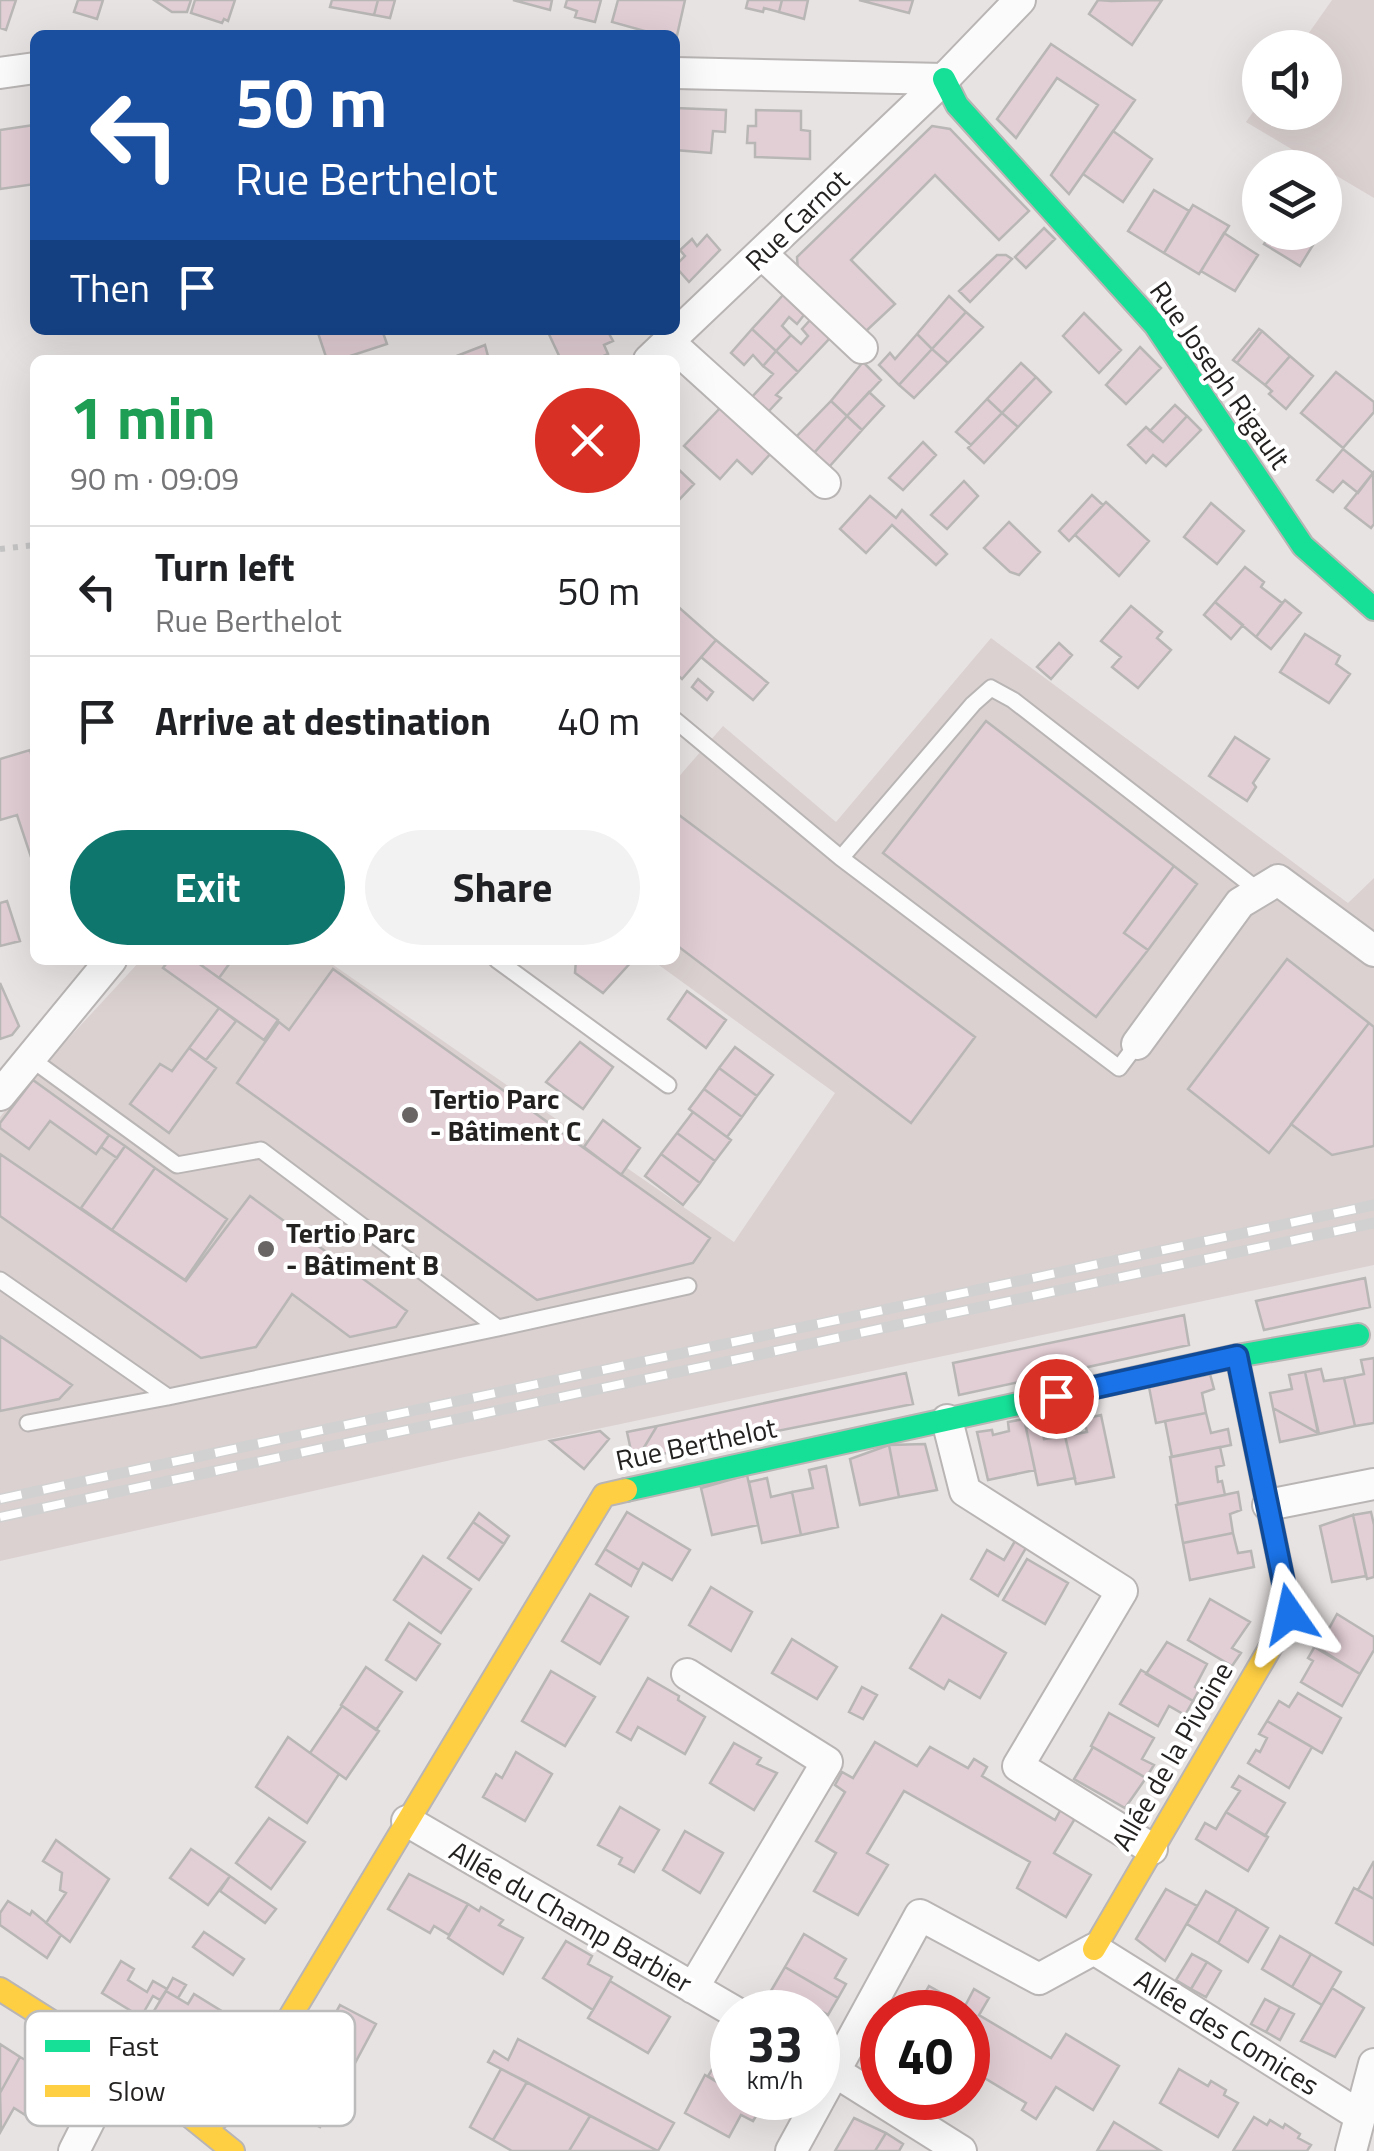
<!DOCTYPE html>
<html lang="en">
<head>
<meta charset="utf-8">
<style>
	:root { --surface:#fff; --page:#f2f2f2; --text:#202124; --muted:#757577; --line:#e0e0e0; --accent:#0f766e }
	body { margin:0; font-family:"Titillium Web",sans-serif; background:var(--page); color:var(--text); height:100vh; display:flex; flex-direction:column; font-size:38px; white-space:nowrap }
	* { box-sizing:border-box; margin:0 }
	p { font-size:32px; color:var(--muted) }
	.icon { flex:none; width:55px; height:55px; fill:none; stroke:currentColor; stroke-width:2; stroke-linecap:round; stroke-linejoin:round }
	.map { position:relative; flex:1; overflow:hidden }
	.side { position:absolute; left:30px; top:355px; width:650px; height:610px; display:flex; flex-direction:column; background:var(--surface); border-radius:15px; box-shadow:0 10px 40px #0002 }
	.side>* { flex:none }
	.hud { position:absolute; left:30px; top:30px; width:650px; height:305px; border-radius:15px; box-shadow:0 10px 40px #0002; background:#1a4fa0; color:#fff; overflow:hidden }
	.tools { position:absolute; left:1242px; top:30px; display:grid; gap:20px }
	.tools a { display:grid; place-items:center; width:100px; height:100px; border-radius:50%; background:var(--surface); box-shadow:0 10px 40px #0002; font-size:50px }
	.speed { position:absolute; left:710px; top:1990px; display:flex; gap:20px; font-size:50px; font-weight:700; text-align:center }
	.speed>* { display:grid; place-content:center; width:130px; height:130px; border-radius:50%; background:var(--surface); box-shadow:0 10px 40px #0002; line-height:1 }
	.speed small { font-size:25px; font-weight:400 }
	.speed .limit { border:15px solid #d22; background:#fff; color:#111 }
	.pin { position:absolute; display:grid; place-items:center; width:85px; height:85px; color:#fff; margin:-42px; border:5px solid #fff; border-radius:50%; box-shadow:0 2px 10px #0007 }
	.me { position:absolute; width:110px; margin:-55px; rotate:349deg; stroke-linejoin:round; filter:drop-shadow(0 0 8px #0008) }
	.turn { display:flex; align-items:center; gap:35px; height:210px; padding:0 40px; font-size:45px }
	.turn .icon { width:130px; height:130px; stroke-width:2.5 }
	.turn b { display:block; font-size:70px; line-height:85px }
	.then { display:flex; align-items:center; height:95px; padding:0 40px; background:#0003; gap:20px; font-size:38px }
	.round { display:grid; place-items:center; flex:none; width:105px; height:105px; border-radius:52px; background:var(--page) }
	.headline { display:flex; align-items:center; justify-content:space-between; height:170px; padding:0 40px }
	h1 { font-size:60px; font-weight:700; line-height:75px; color:#1e9e55 }
	.action { display:flex; gap:20px; margin-top:auto; padding:20px 40px }
	.action a { flex:1; height:115px; border-radius:60px; background:var(--accent); color:#fff; font-size:40px; font-weight:700; line-height:115px; text-align:center }
	.action a+a { background:var(--page); color:var(--text) }
	ul { padding:0; list-style:none }
	li { display:flex; align-items:center; gap:30px; height:130px; padding:0 40px; border-top:2px solid var(--line) }
	li div { flex:1 }
	li b { display:block; font-size:38px }
	li em { font-style:normal }
	.map>svg:first-child { display:block }
</style>
</head>
<body>
<div class="map">
<svg width="1374" height="2151" viewBox="0 0 1374 2151">
	<rect width="100%" height="100%" fill="#e8e3e3"/>
	<path fill="#dbd1d1" d="M1332,0h42v198l-128,-76 14,-20v10h65v-64l-26,-1z
		M991,638l357,265 26,-25v387l-914,193 -460,103v-444l31,-38 110,-119h185l408,282 101,-149 -183,-133h23v-179l48,-55 113,96z"/>
	<path fill="#e2ced5" stroke="#b9b6b6" stroke-width="2.5" d="M0,0h16l-10,30 -6,-2z
		M78,0h25l-6,19 -23,-7z
		M154,0h37l-4,12h-15z
		M195,0h40l-7,21 -4,-2 -2,4 -31,-10z
		M332,0h46l-4,15 -44,-8z
		M378,0h17l-5,18 -16,-3z
		M513,0h39l-2,10z
		M567,0h34l-6,22 -20,-5 2,-6 -12,-4z
		M618,0h67l-9,40 -1,-5h-16l-47,-13z
		M748,0h34l-3,12 -15,-4 -1,4 -17,-4z
		M782,0h26l-4,19 -25,-7z
		M859,0h54l-4,13z
		M1098,0l13,1 51,-1 -30,45 -43,-31z
		M1051,44l84,56 -66,94 -18,-19 47,-70 -41,-27 -41,60 -19,-19z
		M675,108l51,2 -1,22 -12,-1 -2,22 -36,-3z
		M756,110l45,1v19l9,1v28l-55,-2v-14h-8l1,-17h8z
		M34,125l1,59 -35,5v-59z
		M932,126l18,3 79,82 -30,29 -64,-65 -84,85 44,44 -30,28 -67,-61 -1,-14z
		M1113,131l39,28 -29,43 -40,-28z
		M1154,190l35,21 -25,42 -36,-22z
		M1193,205l36,21 -30,48 -35,-21z
		M1044,228l11,11 -29,29 -11,-11z
		M1272,232h49l-21,34 -36,-22z
		M1224,233l34,22 -23,36 -34,-20z
		M707,235l13,15 -31,32 -14,-16 10,-10 -5,-6 12,-11 5,7z
		M997,255h9l6,4 -42,43 -11,-11z
		M783,295l21,20 -7,9 -8,-7 -7,9 9,9 -15,16 -24,-22z
		M949,296l17,16 -34,37 -15,-15z
		M966,312l17,15 -35,36 -16,-14z
		M1084,313l37,37 -22,23 -36,-37z
		M811,319l19,19 -32,34 -22,-21 15,-16 10,9 7,-8 -6,-7z
		M752,329l24,22 -13,15 -10,-11 -9,10 -13,-12z
		M1259,329l3,2 -25,32 -4,-3z
		M317,330h65l5,14 -49,16h-11z
		M547,330h60l6,11 -9,4 4,9 -13,6h-34z
		M1262,331l28,25 -25,29 -28,-22z
		M917,334l15,15 -33,36 -20,-20 11,-12 5,6z
		M485,345l4,15h-34l-1,-3z
		M1140,347l21,21 -35,36 -20,-19z
		M932,349l16,14 -34,35 -15,-13z
		M776,351l22,21 -22,23 5,3 -13,14 -16,-15 21,-23 -10,-8z
		M1290,356l23,20 -27,33 -17,-15 3,-3 -7,-6z
		M863,362l18,18 -34,36 -16,-15z
		M1021,363l15,14 -34,36 -15,-14z
		M1336,372l38,30v10l-31,36 -42,-35z
		M1036,377l15,15 -33,35 -16,-14z
		M869,392l15,14 -22,24 -15,-14z
		M987,399l15,14 -31,32 -15,-13z
		M831,401l16,15 -33,37 -18,-16z
		M1175,405l12,11 -24,26 -13,-11z
		M722,406l50,46 -20,22 -15,-14 -17,19 -36,-33z
		M1002,413l16,14 -34,36 -16,-15z
		M847,416l15,14 -33,37 -15,-14z
		M1187,416l14,14 -35,36 -13,-11 -7,8 -18,-18 18,-18 17,15z
		M923,442l13,13 -33,35 -14,-12z
		M1343,449l30,24 -15,20 -15,-12 -10,11 -16,-12z
		M675,466l19,18 -19,20z
		M1373,473l1,51 -3,4 -26,-20z
		M964,481l14,15 -31,33 -16,-14z
		M1092,495l11,10 -34,36 -10,-10z
		M870,496l26,22 6,-8 45,44 -11,11 -44,-40 -26,28 -26,-24z
		M1106,502l43,39 -30,35 -44,-41z
		M1211,503l33,28 -27,33 -33,-27z
		M1009,522l31,30 -21,23 -9,-3 -26,-24z
		M1245,567l19,15 -3,5 21,16 -26,34 -41,-35z
		M1285,600l16,13 -30,36 -15,-12z
		M1215,602l28,23 -12,14 -27,-24z
		M675,604l41,36 -34,39 -7,-6z
		M1131,606l31,26 -5,6 14,12 -33,38 -26,-21 9,-10 -20,-16z
		M1305,634l35,22 -4,8 14,10 -21,29 -49,-31z
		M716,640l52,43 -15,17 -52,-43z
		M1059,643l13,12 -21,24 -14,-12z
		M698,679l15,13 -6,8 -15,-13z
		M986,721l188,145 -50,67 24,17 -52,67 -213,-164z
		M1235,737l34,22 -16,24 3,4 -9,14 -38,-25z
		M30,750l5,17v92l-3,1 -15,-45 -17,5v-61z
		M675,812l300,225 -64,86 -236,-179z
		M1174,866l23,18 -49,66 -24,-17z
		M7,901l13,40 -20,5v-43z
		M1287,959l82,64 -100,130 -81,-64z
		M169,960h25l84,60 -14,20 -101,-72z
		M194,960h38l-13,18z
		M576,960h57l-30,33 -28,-20z
		M333,969l377,269 -17,25 -156,37 -300,-217 42,-61 10,8z
		M0,983l19,43 -7,9 -12,4z
		M687,991l39,29 -20,28 -38,-29z
		M219,1008l17,13 -30,39 -17,-12z
		M1369,1023l5,4v119l-42,9 -41,-31z
		M580,1042l33,25 -30,42 -37,-27z
		M735,1047l38,28 -16,21 -38,-28z
		M189,1048l27,20 -47,65 -39,-29 30,-40 12,7z
		M719,1068l38,28 -15,21 -38,-28z
		M33,1080l76,55 -13,19 -46,-33 -21,28 -29,-21v-5z
		M704,1089l38,28 -15,20 -38,-28z
		M693,1112l38,28 -16,21 -38,-28z
		M603,1120l37,28 -19,27 -37,-28z
		M677,1133l38,28 -15,22 -39,-29z
		M109,1135l16,11 -8,12 -16,-11z
		M125,1146l30,22 -43,62 -31,-22z
		M0,1154l186,127 64,-85 157,115 -11,16 -46,10 -58,-43 -36,53 -55,11 -201,-142z
		M661,1154l39,29 -17,22 -38,-29z
		M155,1168l72,51 -42,61 -73,-50z
		M1365,1278l5,29 -106,23 -8,-29z
		M1184,1315l5,30 -230,50 -6,-32z
		M0,1336l72,49 -13,14 -59,12z
		M1374,1358v65l-19,3 -11,-48 20,-4 -3,-14z
		M1321,1369l3,12 20,-3 11,48 -36,8 -14,-62z
		M1305,1372l13,61 -45,-25 -3,-15 22,-4 -3,-14z
		M906,1373l7,31 -276,55 20,-33z
		M1210,1374l4,15 -12,4 4,20 -50,10 -7,-36z
		M1273,1408l45,25 1,1 -39,8z
		M1206,1413l5,20 17,-4 3,16 -59,12 -7,-36z
		M1101,1415l13,62 -38,7 -11,-48 22,-4 -3,-13z
		M1024,1419l11,51 -47,10 -11,-48 15,-2 1,5 16,-4 -1,-9z
		M1041,1424l3,15 21,-3 10,42 -37,7 -12,-57z
		M657,1426l-20,33 -4,1 -6,-28z
		M600,1431l9,8 -25,30 -34,-28z
		M925,1444l12,46 -38,7 -10,-52z
		M889,1445l10,52 -39,8 -10,-46z
		M1220,1447l4,18 -8,2 2,15 4,-1 3,14 -47,9 -8,-47z
		M826,1466l12,61 -37,8 -9,-43 21,-4 -4,-18z
		M747,1475l11,50 -46,10 -11,-47z
		M767,1478l4,19 21,-5 9,43 -39,8 -13,-61z
		M1238,1492l3,18 -11,4 3,19 -50,10 -7,-38z
		M627,1512l63,38 -18,30 -29,-17 -4,7 -34,-21z
		M1371,1512l3,13v52l-7,2 -14,-64z
		M479,1513l30,23 -5,8 -31,-22z
		M1353,1515l13,61 -34,6 -12,-56z
		M473,1522l31,22 -25,36 -31,-22z
		M1233,1533l5,20 13,-2 3,16 -64,13 -7,-37z
		M1015,1541l11,7 -28,48 -27,-17 16,-29 17,10z
		M605,1549l34,21 -8,16 -35,-22z
		M423,1556l48,33 -30,44 -47,-33z
		M1027,1559l41,24 -23,41 -42,-24z
		M711,1587l41,25 -21,39 -42,-26z
		M590,1594l38,23 -28,47 -38,-23z
		M1210,1599l40,23 -18,26 9,5 -9,13 -44,-26z
		M1337,1614l37,23v13l-14,24 -54,-32 7,-15 13,7z
		M942,1615l64,38 -26,45 -31,-18 -5,9 -34,-21z
		M409,1623l31,21 -24,36 -30,-20z
		M792,1639l45,28 -20,32 -45,-26z
		M1167,1642l40,22 -12,23 4,3 -6,11 -47,-27z
		M1315,1646l45,28 -18,32 -41,-24 12,-21 -5,-3z
		M366,1667l36,25 -26,38 -35,-25z
		M1141,1670l52,31 -8,14 -16,-9 -11,20 -38,-22z
		M551,1671l44,26 -30,49 -43,-25z
		M648,1678l31,18 -1,4 27,17 -20,37 -47,-27 -7,13 -14,-8z
		M862,1687l15,8 -14,24 -14,-7z
		M1298,1693l43,25 -19,35 -55,-32 12,-20 10,6z
		M342,1706l37,25 -33,48 -36,-26z
		M1109,1713l45,25 -12,21 12,6 -8,13 -55,-32z
		M1267,1721l45,26 -23,41 -41,-25 8,-13 4,2 7,-14 -8,-4z
		M288,1737l51,37 -32,49 -51,-36z
		M875,1742l42,24 13,-19 38,21 6,-9 13,8 -5,9 73,44 6,-11 15,8 -22,36 37,22 -25,42 -49,-29 13,-26 -126,-71 -37,62 21,12 -30,50 -44,-24 22,-38 -20,-12 29,-49 -10,-7 7,-13 11,6z
		M734,1743l27,15 -4,6 20,9 -23,37 -44,-27z
		M1093,1747l53,31 -21,30 -51,-29z
		M516,1752l36,22 -27,47 -42,-24 13,-23 6,4z
		M1239,1776l46,27 -20,33 -39,-24 14,-21 -8,-4z
		M620,1807l39,23 -25,42 -15,-8 3,-6 -24,-13z
		M1226,1812l42,25 -20,34 -52,-32 9,-16 11,6z
		M269,1818l36,24 -34,47 -35,-26z
		M685,1831l38,22 -23,40 -37,-23z
		M56,1840l53,39 -39,63 -24,-19 20,-30 -6,-3 2,-17 -19,-12z
		M191,1849l39,27 -22,29 -38,-27z
		M1374,1861v38l-16,-9z
		M409,1874l59,30 -19,31 -15,-9 -4,7 -42,-24z
		M230,1876l46,33 -11,14 -45,-32z
		M1354,1888l20,11v46l-38,-22z
		M1166,1889l31,17 -32,55 -29,-22z
		M1206,1891l31,18 -19,34 -31,-19z
		M8,1901l22,14 2,-4 29,24 -14,23 -47,-33v-12z
		M468,1904l11,7 2,-4 22,13 -4,5 24,13 -20,36 -55,-36z
		M1237,1909l31,19 -20,34 -30,-19z
		M204,1932l40,27 -11,16 -40,-28z
		M804,1934l42,25 -11,19 11,6 -8,14 -53,-31z
		M1280,1936l31,18 -19,33 -30,-18z
		M566,1941l26,15 -4,8 24,13 -19,33 -50,-32z
		M1192,1954l15,8 -16,27 -15,-9z
		M1311,1954l30,18 -19,33 -30,-18z
		M121,1961l13,8 -6,11 19,12 6,-11 14,8 -7,11 -7,-4 -12,21 -39,-24z
		M1207,1962l14,9 -15,26 -15,-8z
		M785,1967l53,31 -10,17 -10,-6 -2,3h-30l-21,-11z
		M173,1978l13,7 -8,13 -12,-7z
		M610,1981l60,36 -22,36 -60,-35z
		M929,1986l36,20 9,-17 15,9 -10,17 72,43 15,-24 53,32 -26,44 -37,-23 -20,32 -14,-9 4,-7 -58,-35v-56h-54z
		M1332,1988l32,20 -29,49 -34,-16z
		M166,1991l22,13 6,-10 34,21 -12,20 -26,-16 -14,23 -30,-18z
		M1265,1999l15,8 -14,25 -15,-8z
		M340,2005l36,19 -29,54 -36,-20z
		M1280,2007l14,7 -14,26 -14,-8z
		M518,2039l156,84 -16,28 -170,-89 6,-11 14,9z
		M0,2044l20,13 -20,36z
		M727,2045l5,3v43l-24,-15z
		M20,2057l18,10 -6,11 16,9 -18,31 -16,-10 -13,23 -1,-38z
		M311,2058l36,20 -27,49 -37,-20z
		M501,2069l26,13 -34,58 -23,-13z
		M1179,2069l29,17 3,-5 15,9 -2,5 14,8 -20,34 -58,-34z
		M705,2075l27,16v7h12l17,10 -8,13 -12,-6 -12,22 -44,-24z
		M527,2082l63,34 -21,35h-57l-19,-11z
		M590,2116l68,35h-89z
		M1254,2117l13,8 3,-5 13,8 2,-4 15,10 -2,4 13,7 -4,6h-74z
		M854,2118l32,15 -11,18h-40z
		M1114,2122l47,29h-64z
		M886,2133l17,11 -4,7h-24z"/>
	<g fill="none" stroke-linecap="round" stroke-linejoin="round">
		<defs>
			<path id="lane" d="M675,720l166,138 278,210 18,-24
				M841,858l132,-154 18,-16 22,12 246,191
				M497,960l171,125
				M0,1280l168,117 330,-69 -237,-178 -84,15 -147,-107
				M498,1328l190,-42
				M28,1423l140,-26"/>
			<path id="street" d="M0,73l35,-5
				M675,73l269,6
				M762,254l100,94
				M668,341l157,142
				M649,360l295,-281 76,-79
				M1137,1044l103,-141 38,-23 96,71
				M0,1095l111,-135
				M947,1420l18,71 157,100 -104,175 134,83
				M1268,1505l106,-21
				M687,1674l140,88 -134,226
				M407,1821l328,191
				M818,2061l143,90
				M74,2151l45,-89
				M791,2151l129,-236 119,64 55,-30 265,166
				M1351,2151l23,-87"/>
			<path id="fast" d="M944,79l13,26 198,220 148,221 71,63
				M626,1490l611,-134 121,-21"/>
			<path id="slow" d="M1094,1949l196,-335 -53,-258
				M0,1989l150,95 83,67
				M207,2126l33,-26 364,-605 22,-5"/>
		</defs>
		<use href="#lane" stroke="#b9b5b5" stroke-width="19"/>
		<use href="#street" stroke="#b9b5b5" stroke-width="34"/>
		<use href="#fast" stroke="#b9b5b5" stroke-width="26"/>
		<use href="#slow" stroke="#b9b5b5" stroke-width="26"/>
		<path stroke="#c6c5c5" stroke-width="6" stroke-dasharray="5 8" stroke-linecap="butt" d="M0,549l35,-4"/>
		<use href="#lane" stroke="#fcfbfb" stroke-width="15"/>
		<use href="#street" stroke="#fcfbfb" stroke-width="30"/>
		<use href="#fast" stroke="#16e098" stroke-width="22"/>
		<use href="#slow" stroke="#ffcf43" stroke-width="22"/>
		<defs>
			<path id="rail" d="M0,1499l1374,-294
				M0,1517l1374,-294"/>
		</defs>
		<use href="#rail" stroke="#d2d1d1" stroke-width="11"/>
		<use href="#rail" stroke="#fff" stroke-width="8" stroke-dasharray="22" stroke-linecap="butt"/>
	</g>
	<g fill="none" stroke-linecap="round" stroke-linejoin="round">
		<defs>
			<path id="route" d="M1056,1396l181,-40 53,258"/>
		</defs>
		<use href="#route" stroke="#114b97" stroke-width="25"/>
		<use href="#route" stroke="#1a73e8" stroke-width="18"/>
	</g>
	<g fill="#696565" stroke="#fff" stroke-width="4">
		<circle cx="410" cy="1115" r="10"/>
		<circle cx="266" cy="1249" r="10"/>
	</g>
	<g text-anchor="middle" stroke-width="8" stroke-linejoin="round" paint-order="stroke">
		<g font-size="28" fill="#242121" stroke="#fff">
			<text transform="translate(797 220) rotate(-44)" y="10">Rue Carnot</text>
			<text transform="translate(1220 375) rotate(55)" y="10">Rue Joseph Rigault</text>
			<text transform="translate(696 1444) rotate(-12)" y="10">Rue Berthelot</text>
			<text transform="translate(1172 1756) rotate(-60)" y="10">Allée de la Pivoine</text>
			<text transform="translate(571 1917) rotate(30)" y="10">Allée du Champ Barbier</text>
			<text transform="translate(1227 2032) rotate(32)" y="10">Allée des Comices</text>
		</g>
		<g font-size="28" font-weight="bold" fill="#242121" stroke="#fff" text-anchor="start">
			<text x="430" y="1109">Tertio Parc<tspan x="430" dy="32">- Bâtiment C</tspan></text>
			<text x="286" y="1243">Tertio Parc<tspan x="286" dy="32">- Bâtiment B</tspan></text>
		</g>
	</g>
	<rect x="25" y="2011" width="330" height="115" rx="15" fill="#fff" stroke="#bdbcbc" stroke-width="2.5"/>
	<rect x="45" y="2040" width="45" height="12" fill="#16e098"/>
	<rect x="45" y="2085" width="45" height="12" fill="#ffcf43"/>
	<g font-size="28" fill="#242121">
		<text x="108" y="2056">Fast</text>
		<text x="108" y="2101">Slow</text>
	</g>
</svg>
<div class="tools">
<a><svg class="icon" aria-label="sound" viewBox="0 0 24 24"><path d="M4 9h4l5-4v14l-5-4H4zM17 9q2 3 0 6"/></svg></a>
<a><svg class="icon" aria-label="layers" viewBox="0 0 24 24"><path d="M12 4l9 5-9 5-9-5zM3 14l9 5 9-5"/></svg></a>
</div>
<div class="speed"><div>33<small>km/h</small></div><div class="limit">40</div></div>
<div class="pin" style="left:1056px;top:1396px;background:#d93025"><svg class="icon" aria-label="arrive" viewBox="0 0 24 24"><path d="M6 21V4h12l-3 4 3 4H6"/></svg></div>
<svg class="me" style="left:1290px;top:1614px" viewBox="-20 -20 40 40"><path d="M0-17L14 15 0 8-14 15z" fill="#1a73e8" stroke="#fff" stroke-width="4"/></svg>
<div class="hud">
<div class="turn"><svg class="icon" aria-label="left" viewBox="0 0 24 24"><path d="M17 20v-9H6M10 6l-5 5 5 5"/></svg><div><b>50 m</b>Rue Berthelot</div></div>
<div class="then">Then<svg class="icon" aria-label="arrive" viewBox="0 0 24 24"><path d="M6 21V4h12l-3 4 3 4H6"/></svg></div>
</div>
<section class="side">
<div class="headline"><div><h1>1 min</h1><p>90 m · 09:09</p></div><a class="round" style="background:#d93025;color:#fff"><svg class="icon" aria-label="close" viewBox="0 0 24 24"><path d="M6 6l12 12M18 6L6 18"/></svg></a></div>
<ul>
<li><svg class="icon" aria-label="left" viewBox="0 0 24 24"><path d="M17 20v-9H6M10 6l-5 5 5 5"/></svg><div><b>Turn left</b><p>Rue Berthelot</p></div><em>50 m</em></li>
<li><svg class="icon" aria-label="arrive" viewBox="0 0 24 24"><path d="M6 21V4h12l-3 4 3 4H6"/></svg><div><b>Arrive at destination</b></div><em>40 m</em></li>
</ul>
<div class="action"><a>Exit</a><a>Share</a></div>
</section>
</div>
</body>
</html>
